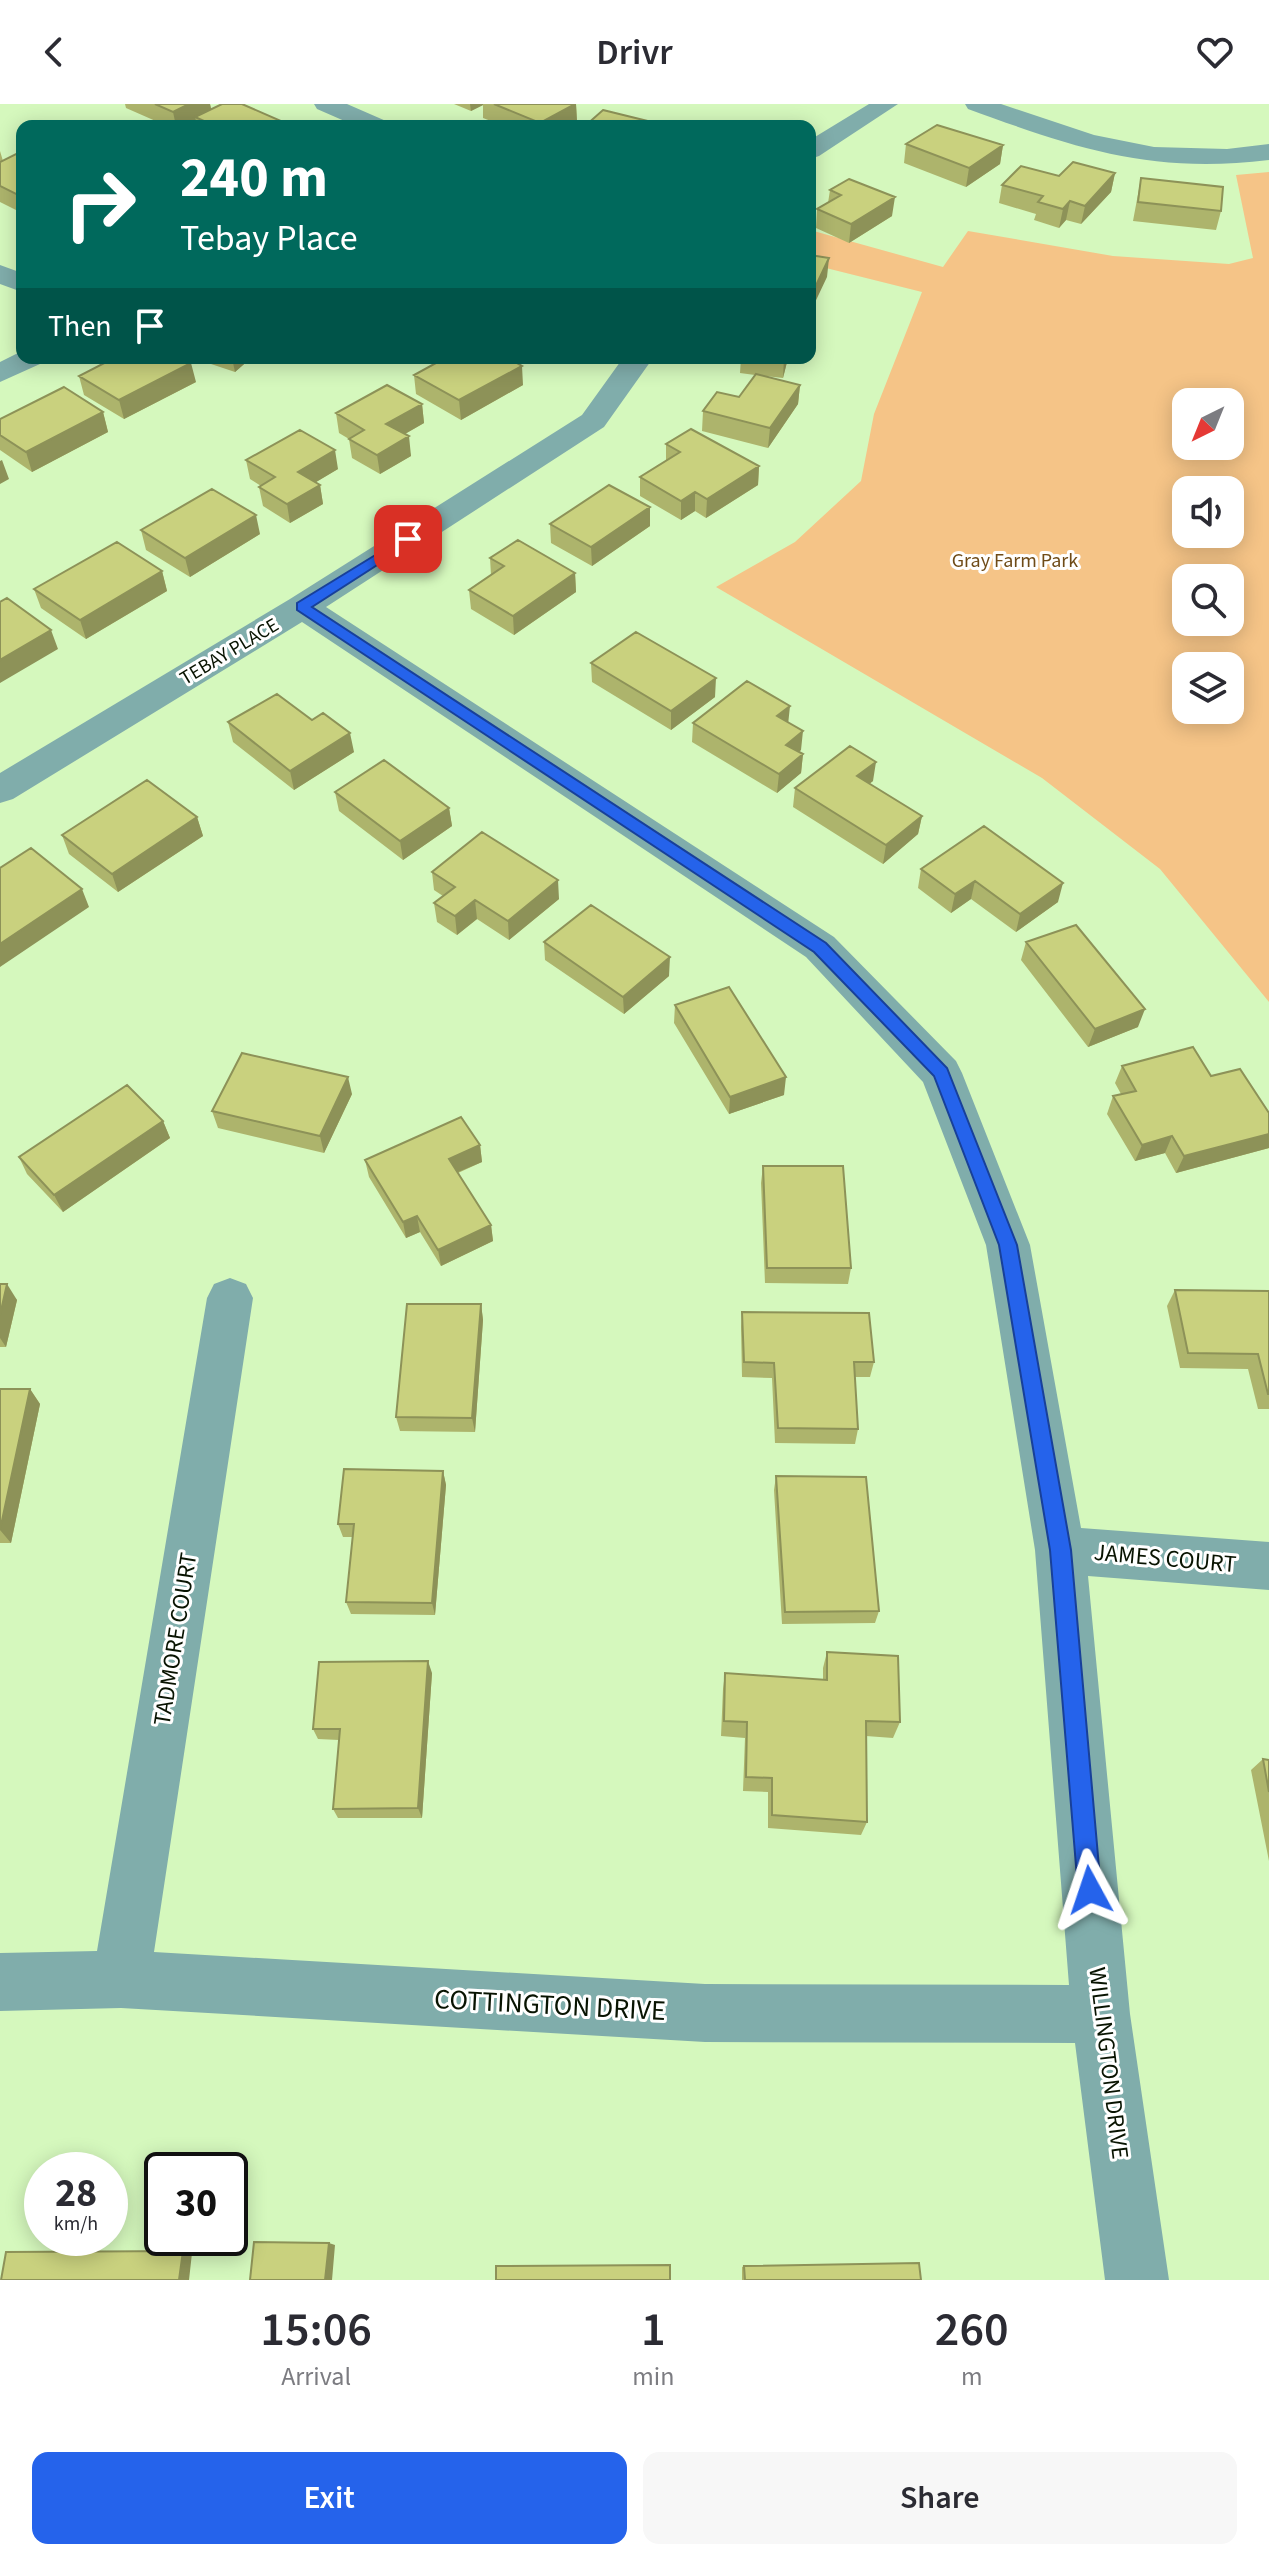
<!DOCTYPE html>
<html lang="en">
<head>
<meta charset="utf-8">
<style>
	:root { --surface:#fff; --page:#f7f7f7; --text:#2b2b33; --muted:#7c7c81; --accent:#2563eb }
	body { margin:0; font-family:"Source Sans 3",sans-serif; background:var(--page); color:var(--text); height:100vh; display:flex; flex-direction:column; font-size:30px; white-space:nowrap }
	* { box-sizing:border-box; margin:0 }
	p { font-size:26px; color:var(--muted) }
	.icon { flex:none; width:44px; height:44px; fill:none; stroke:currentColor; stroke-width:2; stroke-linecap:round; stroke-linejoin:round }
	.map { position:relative; height:2176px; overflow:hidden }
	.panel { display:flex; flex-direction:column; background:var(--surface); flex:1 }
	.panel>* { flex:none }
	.hud { position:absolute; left:16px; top:16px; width:800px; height:244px; border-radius:16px; box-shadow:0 4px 20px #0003; background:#00695c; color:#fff; overflow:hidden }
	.needle { width:52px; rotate:223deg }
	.controls { position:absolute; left:1172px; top:284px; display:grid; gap:16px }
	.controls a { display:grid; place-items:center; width:72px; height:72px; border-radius:16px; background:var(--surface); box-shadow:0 4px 20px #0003; font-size:40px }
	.speed { position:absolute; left:24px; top:2048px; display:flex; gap:16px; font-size:40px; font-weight:700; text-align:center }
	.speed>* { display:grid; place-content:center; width:104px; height:104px; border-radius:50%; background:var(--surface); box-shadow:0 4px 20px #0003; line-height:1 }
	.speed small { font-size:20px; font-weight:400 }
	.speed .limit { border:4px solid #111; border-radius:12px; background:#fff; color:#111 }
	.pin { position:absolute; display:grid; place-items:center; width:68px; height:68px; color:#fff; margin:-34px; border-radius:16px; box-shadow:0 4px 12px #0006 }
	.me { position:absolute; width:88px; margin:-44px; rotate:355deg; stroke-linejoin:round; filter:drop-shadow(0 0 6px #0008) }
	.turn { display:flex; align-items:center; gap:28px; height:168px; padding:0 32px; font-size:36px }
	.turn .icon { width:104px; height:104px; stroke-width:2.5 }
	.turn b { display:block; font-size:56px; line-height:68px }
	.then { display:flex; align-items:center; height:76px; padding:0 32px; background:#0003; gap:16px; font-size:30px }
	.eta { display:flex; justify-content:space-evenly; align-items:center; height:136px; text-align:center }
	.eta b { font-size:48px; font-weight:600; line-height:56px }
	.cta { display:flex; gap:16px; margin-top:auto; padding:16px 32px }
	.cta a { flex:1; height:92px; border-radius:16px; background:var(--accent); color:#fff; font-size:32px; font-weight:600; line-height:92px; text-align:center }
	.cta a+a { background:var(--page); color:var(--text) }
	header { display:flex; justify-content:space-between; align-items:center; height:104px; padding:0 32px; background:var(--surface); font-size:36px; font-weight:600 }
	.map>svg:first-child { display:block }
</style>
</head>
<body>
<header><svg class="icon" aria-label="back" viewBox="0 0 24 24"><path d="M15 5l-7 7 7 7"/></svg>Drivr<svg class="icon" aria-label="heart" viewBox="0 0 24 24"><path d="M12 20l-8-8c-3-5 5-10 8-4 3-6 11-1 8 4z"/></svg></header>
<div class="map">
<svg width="1269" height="2176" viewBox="0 0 1269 2176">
	<rect width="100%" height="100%" fill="#d5f8bd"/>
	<path fill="#f5c487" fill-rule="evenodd" d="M1269,68v830l-109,-133 -118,-91 -326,-191 79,-45 66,-61 13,-67 48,-122 -112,-28v-34l133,37 25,-36 145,25 116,8 24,-6 -17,-83zM1186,298h44v44h-44zM1186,386h44v44h-44zM1186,474h44v44h-44zM1186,562h44v44h-44z"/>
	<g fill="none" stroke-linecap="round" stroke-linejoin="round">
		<path fill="#80adab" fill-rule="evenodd" d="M314,0h33l39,17 4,5h-34l-39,-17z
			M869,0h29l-79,52 -9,3v-19z
			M965,0h36l93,31 60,12 73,2 42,-5v16c-118,14 -191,-11 -301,-51z
			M0,161l22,8v19l-22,-8z
			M22,247v7h23l-5,6 -40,18v-20z
			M623,254h30l-49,69 -278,180 508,330 122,124 6,12 68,172 51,283 188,14v48l-181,-14 42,438 39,266h-64l-30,-237 -370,-1 -584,-34 -121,3v-58l97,-2 110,-653 7,-14 16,-6 16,6 7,14 -99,654 551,32 364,1 -34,-435 -49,-305 -63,-163 -117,-125 -504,-335 -289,177 -13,4v-30l290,-174 292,-184z"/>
	</g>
	<path fill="#adb46c" d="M125,0h85l1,5 71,17h-85l-1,-5 -10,5h-19l-41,-18z
		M454,0h122l1,18 -8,4h-65l-21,-8v-13l-12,6z
		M906,40l97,1 -3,19 -34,23 -62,-24z
		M0,47l3,10 19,-4v56l-22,-11z
		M1115,69l-4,19 -30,32 -15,-4 -7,8 -25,-8 2,-6 -37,-11 3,-18 57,-9z
		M1141,74l80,33 -5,19 -83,-9z
		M830,86l62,26 -43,27 -33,-15 1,-19 11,-6z
		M193,254h58l-16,14z
		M741,254h47l-5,20 -18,-2 35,9 -2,19 -30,44 -66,-17 1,-20 36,-14 16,-22 -15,-2z
		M414,271l109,10 -62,35 -45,-26z
		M79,272l117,6 -72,37 -40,-24z
		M422,300l2,19 -19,11 6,22 -31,18 -28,-16 -3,-19 -10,-6 -3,-20z
		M103,308l5,20 -76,40 -32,-22v-31z
		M666,340l93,22 -1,19 -52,33 -11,-7 -14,9 -41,-24v-19l26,-16z
		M246,356l92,9 -22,13 4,3 3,19 -33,19 -27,-17 -4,-19 2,-1 -11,-7z
		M650,403v19l-58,40 -41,-23 -1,-19z
		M141,426l119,4 -70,43 -44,-27z
		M490,454l85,15 1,19 -62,43 -43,-26 -2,-19 22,-15z
		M162,467l5,20 -81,48 -45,-31 -7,-19z
		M591,559l124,34 -44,33 -79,-48z
		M312,616l42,32 -60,38 -61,-48 -5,-20z
		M788,618l13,28 -3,2 5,2 -2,19 -24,20 -85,-51 1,-19z
		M873,677l-4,3 53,32 -4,18 -35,30 -90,-57 2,-19z
		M335,688l114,16 3,18 -49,34 -64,-49z
		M197,713l6,19 -85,56 -49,-38 -7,-19z
		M984,722l74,76 -42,30 -45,-33 -20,14 -33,-25 3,-19z
		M432,768l127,27 -50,41 -32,-21 -20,16 -20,-13 -3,-19 9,-7 -9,-6z
		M544,838l125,34 -45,38 -79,-54z
		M1026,838l112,85 -50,20 -67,-87z
		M675,901l109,90 -55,19 -55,-91z
		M1122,962l89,10 58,37v35l-93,25 -11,-20 -30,8 -28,-47 6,-18 8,-2 -6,-11z
		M352,990l-28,59 -106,-25 -6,-17z
		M163,1017l7,17 -107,74 -36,-38 -8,-17z
		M480,1041l2,17 -24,11 33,52 2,16 -52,25 -21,-34 -14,6 -37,-61 -4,-17z
		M763,1062l88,102 -3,16 -83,-1 -4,-100z
		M0,1180l17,16 -11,47h-6z
		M1175,1186l94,1v118h-11l-10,-40 -68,-1 -13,-62z
		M481,1200l2,16 -8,112 -75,-1 -4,-14z
		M742,1208l132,50 -4,15h-15l3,52 -3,15 -80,-1 -3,-65 -30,-1 -1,-50z
		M0,1285h30l10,15 -29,139h-11z
		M443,1367l3,14 -11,130 -84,-1 -5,-12 7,-65h-10l-5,-13z
		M776,1372l103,135 -4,12 -93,1 -8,-134z
		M827,1548l73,70 -7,16 -27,-2 1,86 -6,13 -93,-7v-36l-25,-1 2,-53 -24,-2 2,-47 2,-16 98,7v-12z
		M432,1569l-10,145h-84l-5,-9 6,-69 -21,-1 -5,-10z
		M1263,1655l6,1v101l-18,-91z
		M744,2162l177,14h-179v-13z"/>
	<path fill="#8d9258" d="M189,0h21l2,9 -17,4 1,4 -10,5h-10l-3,-14z
		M470,0h13v1l-12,6z
		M575,0h1l1,18 -8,4h-29v-3z
		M281,17l1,5h-11z
		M1003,41l-3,19 -34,23 3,-19z
		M1115,69l-4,19 -30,32 4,-18z
		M895,93l-3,19 -43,27 2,-19z
		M1070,97l-4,19 -7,8 4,-19z
		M829,154l-2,19 -17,36 1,-17z
		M232,254h19l-16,14z
		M784,254h4l-5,20z
		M191,259l5,19 -72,37 -5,-19z
		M522,262l1,19 -62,35 -2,-20z
		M800,281l-2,19 -30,44 2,-20z
		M422,300l2,19 -35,20 -3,-19z
		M103,308l5,20 -76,40 -6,-20z
		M409,332l2,20 -31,18 -3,-19z
		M335,346l3,19 -37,22 -3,-19z
		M2,356l7,19 -9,5v-23z
		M759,362l-1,19 -52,33 1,-19z
		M320,381l3,19 -33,19 -3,-19z
		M695,388v19l-14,9v-19z
		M650,403v19l-58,40 -1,-19z
		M256,411l4,19 -70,43 -5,-19z
		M162,467l5,20 -81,48 -6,-19z
		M575,469l1,19 -62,43 -1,-19z
		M51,526l7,19 -58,34v-23z
		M716,574l-1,19 -44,33v-19z
		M790,602l-2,19 -11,-9z
		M803,627l-2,19 -17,14 2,-19z
		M350,629l4,19 -60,38 -4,-19z
		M803,650l-2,19 -24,20 2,-19z
		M876,658l-3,19 -18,14 2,-19z
		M449,704l3,18 -49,34 -3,-19z
		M922,712l-4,18 -35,30 3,-19z
		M197,713l6,19 -85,56 -6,-18z
		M558,776l1,19 -50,41 -1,-19z
		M975,777l-4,18 -20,14 4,-19z
		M1063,779l-5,19 -42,30 4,-18z
		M82,785l7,18 -89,60v-23z
		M475,796l2,19 -20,16 -2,-19z
		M670,853l-1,19 -45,38 -1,-17z
		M1145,905l-7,18 -50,20 7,-18z
		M348,973l4,17 -28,59 -4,-17z
		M786,973l-2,18 -55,19 1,-17z
		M163,1017l7,17 -107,74 -9,-17z
		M1269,1030v14l-93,25 8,-17z
		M1172,1032l-7,17 -30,8 7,-16z
		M480,1041l2,17 -31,13 -2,-16z
		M417,1112l3,16 -14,6 -3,-16z
		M491,1121l2,16 -52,25 -3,-16z
		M7,1180l10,16 -11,47 -6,-9v-23z
		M481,1200l2,16 -8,112 -3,-14z
		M30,1285l10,15 -29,139 -11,-13z
		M443,1367l3,14 -11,130 -3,-12z
		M428,1557l4,12 -10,145 -4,-10z
		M329,2139l6,2 -3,35h-7z
		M183,2147l9,2 -3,27h-10z"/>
	<path fill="#c9d17e" stroke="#8d9258" stroke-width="2" d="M155,0h34l-16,8z
		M222,0h20l39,17 -10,5h-56l-20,-9z
		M494,0h81l-35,19z
		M603,6l65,16h-83z
		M937,21l66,20 -34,23 -63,-24z
		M16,50l6,3v40l-22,-11v-24z
		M1073,58l42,11 -30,33 -15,-5 -7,8 -25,-7 5,-6 -41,-11 19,-19 38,10z
		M1141,74l82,9 -2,24 -83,-9z
		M849,75l46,18 -44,27 -34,-15 24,-14 -11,-5z
		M810,151l19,3 -18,38h-1z
		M114,254h69l8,5 -72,37 -40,-24z
		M445,254h63l14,8 -63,34 -45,-25z
		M756,270l44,11 -30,43 -67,-17 14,-19 22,5z
		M387,281l35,19 -36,20 23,12 -32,19 -28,-16 15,-9 -28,-17z
		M64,283l39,25 -77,40 -26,-17v-16z
		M691,325l68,37 -52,33 -12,-7 -14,9 -41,-24 40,-25 -14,-8z
		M300,326l35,20 -37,22 22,13 -33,19 -28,-17 16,-10 -29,-17z
		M609,381l41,22 -59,40 -41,-23z
		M212,385l44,26 -71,43 -44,-28z
		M518,436l57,33 -62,43 -44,-26 35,-24 -14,-8z
		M117,438l45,29 -82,49 -46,-31z
		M7,494l44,32 -51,30v-58z
		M636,528l80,46 -45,33 -80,-48z
		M747,577l43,25 -13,10 26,15 -17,14 17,9 -24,20 -86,-51z
		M277,590l35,26 11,-7 27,20 -60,38 -62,-49z
		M850,642l26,16 -19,14 65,40 -36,29 -91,-57z
		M384,656l65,48 -49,33 -65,-49z
		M147,676l50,37 -85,57 -50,-39z
		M984,722l79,57 -43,31 -45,-33 -20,13 -34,-25z
		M482,728l76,48 -50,41 -33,-21 -20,16 -21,-13 21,-16 -23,-15z
		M31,744l51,41 -82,55v-76z
		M591,801l79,52 -47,40 -79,-55z
		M1076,821l69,84 -50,20 -69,-87z
		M729,883l57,90 -56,20 -55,-92z
		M1193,943l18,29 29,-7 29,44v21l-85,22 -12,-20 -30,9 -29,-49 23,-5 -14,-25z
		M242,949l106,24 -28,59 -108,-25z
		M127,981l36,36 -109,74 -35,-38z
		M461,1013l19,28 -31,14 42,66 -53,25 -21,-34 -14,6 -38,-62z
		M763,1062h80l8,102h-84z
		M0,1180h7l-7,31z
		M1175,1186l94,1v103h-1l-10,-40 -70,-1z
		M407,1200h74l-9,114 -76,-1z
		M742,1208l127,1 5,49h-20l4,67 -80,-1 -4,-65 -30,-1z
		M0,1285h30l-30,141z
		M344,1365l99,2 -11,132 -86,-1 8,-78h-16z
		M776,1372l90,1 13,134 -94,1z
		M827,1548l71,4 2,66 -34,-1 1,101 -95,-7v-37l-26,-1 1,-55 -23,-1 1,-48 102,7z
		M428,1557l-10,147 -85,1 7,-80h-27l6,-67z
		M1263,1655l6,1v32z
		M254,2138l75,1 -4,37h-75z
		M183,2147l-4,29h-178l5,-28z
		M919,2159l2,17h-176l-1,-14z
		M670,2161v15h-174v-14z"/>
	<path fill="#2563eb" stroke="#184099" stroke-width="2" d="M408,431l5,1v6l-101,65 514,336 121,125 70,177 54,305 30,340 -3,8 -8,4 -8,-4 -4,-8 -28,-340 -51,-305 -65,-169 -120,-124 -517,-342v-7z"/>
	<g text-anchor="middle" stroke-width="6" stroke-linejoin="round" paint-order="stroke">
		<g font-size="20" fill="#6f4b17" stroke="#fff">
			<text x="1015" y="463">Gray Farm Park</text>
		</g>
		<g font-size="20" fill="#081301" stroke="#fff">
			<text transform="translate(229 547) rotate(-31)" y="7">TEBAY PLACE</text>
		</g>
		<g font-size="24" fill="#081301" stroke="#fff">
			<text transform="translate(1165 1454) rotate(5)" y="8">JAMES COURT</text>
			<text transform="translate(175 1535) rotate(-81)" y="8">TADMORE COURT</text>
			<text transform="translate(1109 1959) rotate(83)" y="8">WILLINGTON DRIVE</text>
		</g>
		<g font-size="28" fill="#081301" stroke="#fff">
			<text transform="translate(550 1900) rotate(3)" y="10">COTTINGTON DRIVE</text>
		</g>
	</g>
</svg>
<div class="controls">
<a><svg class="needle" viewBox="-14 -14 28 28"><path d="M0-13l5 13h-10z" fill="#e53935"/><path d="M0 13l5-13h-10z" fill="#7c7c81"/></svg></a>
<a><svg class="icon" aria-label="sound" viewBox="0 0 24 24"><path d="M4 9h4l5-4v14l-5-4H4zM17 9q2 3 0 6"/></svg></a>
<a><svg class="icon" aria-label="search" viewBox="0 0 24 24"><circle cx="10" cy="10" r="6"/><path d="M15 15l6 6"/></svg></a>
<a><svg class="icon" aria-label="layers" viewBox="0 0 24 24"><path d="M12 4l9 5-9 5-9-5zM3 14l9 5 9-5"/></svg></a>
</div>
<div class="speed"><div>28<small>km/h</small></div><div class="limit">30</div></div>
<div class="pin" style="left:408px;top:435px;background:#d93025"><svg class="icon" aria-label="arrive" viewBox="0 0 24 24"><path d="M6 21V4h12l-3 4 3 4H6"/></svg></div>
<svg class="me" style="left:1090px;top:1786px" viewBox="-20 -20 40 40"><path d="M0-17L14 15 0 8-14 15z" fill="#2563eb" stroke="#fff" stroke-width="4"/></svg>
<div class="hud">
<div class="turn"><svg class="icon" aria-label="right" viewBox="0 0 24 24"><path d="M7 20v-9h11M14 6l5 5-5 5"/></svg><div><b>240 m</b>Tebay Place</div></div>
<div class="then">Then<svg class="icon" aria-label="arrive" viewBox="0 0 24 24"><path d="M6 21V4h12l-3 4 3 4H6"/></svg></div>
</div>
</div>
<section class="panel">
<div class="eta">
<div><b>15:06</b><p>Arrival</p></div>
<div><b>1</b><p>min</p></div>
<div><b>260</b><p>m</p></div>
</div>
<div class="cta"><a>Exit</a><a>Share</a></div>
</section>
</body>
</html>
